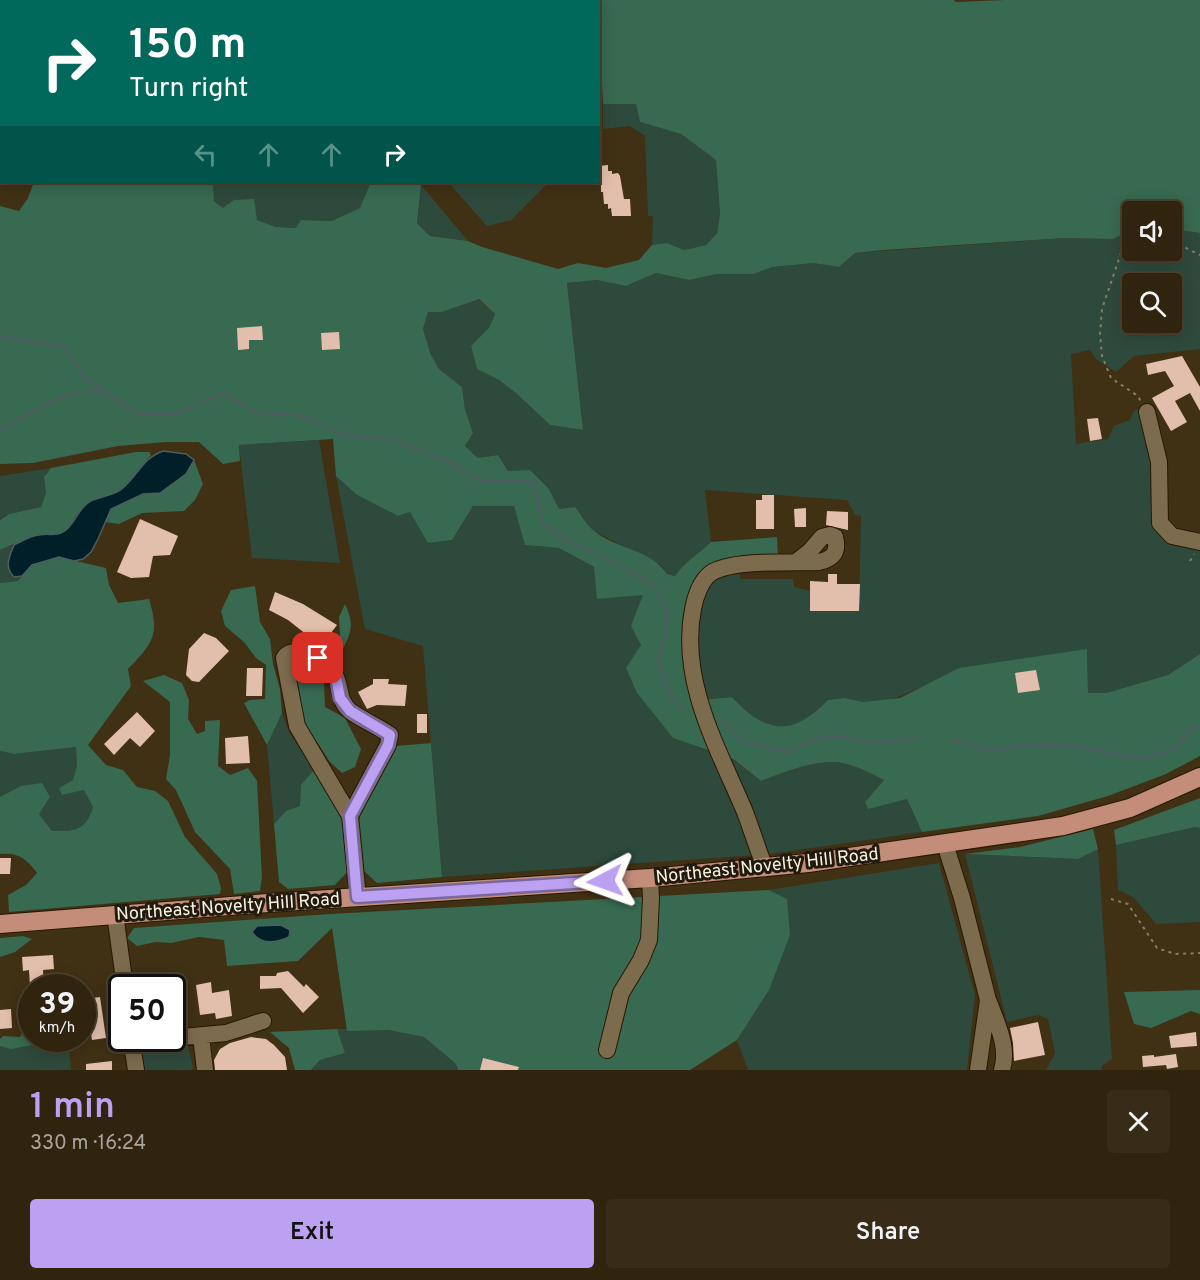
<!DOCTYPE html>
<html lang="en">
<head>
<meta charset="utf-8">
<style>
	:root { --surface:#30240f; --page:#382c18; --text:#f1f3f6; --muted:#a8a49e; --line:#4b412f; --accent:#bca0f2 }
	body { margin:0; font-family:Overpass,sans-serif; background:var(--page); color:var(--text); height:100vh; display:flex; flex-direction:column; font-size:22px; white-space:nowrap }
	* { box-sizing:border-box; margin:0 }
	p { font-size:20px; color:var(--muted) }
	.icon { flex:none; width:33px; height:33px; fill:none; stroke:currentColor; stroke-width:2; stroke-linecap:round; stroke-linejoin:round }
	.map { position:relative; height:1070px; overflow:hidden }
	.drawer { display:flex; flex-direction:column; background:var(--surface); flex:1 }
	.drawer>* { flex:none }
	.top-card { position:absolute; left:0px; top:0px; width:600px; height:183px; box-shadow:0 3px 15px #0003,0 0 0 2px var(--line); background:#00695c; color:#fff; overflow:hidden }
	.tools { position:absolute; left:1122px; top:201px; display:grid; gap:12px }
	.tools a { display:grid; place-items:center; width:60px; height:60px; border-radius:6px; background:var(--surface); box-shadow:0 3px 15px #0003,0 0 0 2px var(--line); font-size:30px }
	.speed { position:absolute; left:18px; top:974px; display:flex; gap:12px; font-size:30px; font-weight:700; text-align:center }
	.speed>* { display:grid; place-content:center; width:78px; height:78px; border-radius:50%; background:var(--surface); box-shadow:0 3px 15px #0003,0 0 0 2px var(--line); line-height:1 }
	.speed small { font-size:15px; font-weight:400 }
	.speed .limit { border:3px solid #111; border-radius:9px; background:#fff; color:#111 }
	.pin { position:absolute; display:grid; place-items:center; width:51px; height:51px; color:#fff; margin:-26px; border-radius:12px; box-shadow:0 3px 9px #0006 }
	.me { position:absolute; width:66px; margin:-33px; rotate:266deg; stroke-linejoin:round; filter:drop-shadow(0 0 4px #0008) }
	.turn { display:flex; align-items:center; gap:21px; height:126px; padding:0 30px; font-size:27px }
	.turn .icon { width:78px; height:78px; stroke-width:2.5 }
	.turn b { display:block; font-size:42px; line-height:51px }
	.lanes { display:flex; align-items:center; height:57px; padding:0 30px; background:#0003; justify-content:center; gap:30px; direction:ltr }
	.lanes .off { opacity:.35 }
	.round { display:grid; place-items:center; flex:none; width:63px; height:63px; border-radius:6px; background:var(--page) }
	.summary { display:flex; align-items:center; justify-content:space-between; height:102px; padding:0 30px }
	h1 { font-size:36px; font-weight:600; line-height:45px; color:var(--accent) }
	.action { display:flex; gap:12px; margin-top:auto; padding:12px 30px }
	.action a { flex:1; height:69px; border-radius:6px; background:var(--accent); color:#111; font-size:24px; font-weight:600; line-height:69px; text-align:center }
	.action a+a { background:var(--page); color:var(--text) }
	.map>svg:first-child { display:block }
</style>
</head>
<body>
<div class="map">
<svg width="1200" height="1070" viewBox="0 0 1200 1070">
	<rect width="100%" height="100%" fill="#403014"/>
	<path fill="#2e4a3c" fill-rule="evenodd" d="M159,0h209v1l-209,1z
		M603,104h33l4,18 41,12 35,26 4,54 -3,19 -11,12 -22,5 -17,-7 -15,2 1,-29h-5l-3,-80 -15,-10 -27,3z
		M213,182h158v2l-10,24 -28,13 -31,-1 -5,8 -21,-1 -53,-19 -9,-7z
		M448,182h101l-38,38 -24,6z
		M421,185l47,56 -38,-5 -13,-13z
		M1172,229l28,4v116l-66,7 -18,16 -20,-13 -6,-9 -19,4 5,90 32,-5 6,-13 16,-6 4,-9 4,-2c10,22 15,45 16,69 1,26 -7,35 7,60l29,9h10v107l-32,21 -62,18h-18l-1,-44 -169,39c-17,9 -36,16 -56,14 -12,-1 -22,-3 -34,-2 -36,37 -62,34 -96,-3l-29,2 -10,-49 9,-60 14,-13 24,-7v9h53l1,8 16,4v20h49l2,-95 -6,-1 -8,-15 -142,-10 6,52c-12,12 -27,20 -36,34l-8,-2 -5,-8 -70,-36 -17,-23 -16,2 -10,-20 -41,-18 -10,-16 -20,3 -13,-12 8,-13 -8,-24 -3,-22 -23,-18 -8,-14 -8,-26 5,-17h14l36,-13 17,15 -5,14 -19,18 6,23 22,11 18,14 33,31 33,5 -16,-147 30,-3 29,6 30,-13 33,7 28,-6h36l20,-7 40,-4 26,4 16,-14 208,-15 49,1 20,-9v20h40zM1132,284h40v38h-40z
		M319,440l21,123 -88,-5 -13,-113z
		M51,468l-7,9 2,16 -5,14 -32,7 -9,5v-43z
		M336,476l21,19 41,21 12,-4 42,28 21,-34h42l10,39 34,3 85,47 -7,98 36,45 60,22 28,21c21,-8 45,-18 69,-19 18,-1 38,10 54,18l-19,22 42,-3 15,33 -152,22 -328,23 -19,-231 -58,-17z
		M14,545l-6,15 6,17 8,-1 -4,5 -18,2v-33z
		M282,713l7,19 25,38 -13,16 -1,20 -14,5 -12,13 -7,-79z
		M76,747l1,18 -4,15 -14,8 4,7 21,-6 9,18c-8,25 -17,24 -41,24l-13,-17 -39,-17v-46l14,3z
		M1195,827l5,1v94l-44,2 -23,-27 -15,-7 -2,-45z
		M1098,849l14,210 -9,6 -2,5h-55l9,-17 -7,-34 -10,-4 -31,7 -42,-168 113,5z
		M939,863l36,132 -8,75h-219l-11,-30 32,-50 18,-91 -18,-9z
		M28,1004h3l1,34h36l3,32h-71v-24l32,-1z
		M337,1029l51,1 36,7 32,27 2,6h-147l9,-10 25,-7z
		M187,1041l6,27 -2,2h-47l-4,-28z"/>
	<path fill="#386951" d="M598,0h356l2,2 49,-2h195v233l-28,-4v-17h-40v18l-19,9 -50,-1 -179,12 -29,3 -16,14 -26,-4 -40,4 -20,7h-36l-28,6 -33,-7 -30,13 -29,-6 -30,3 16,147 -33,-5 -33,-31 -18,-14 -22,-11 -6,-23 18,-18 6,-14 -16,-15 -37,13h-14l-5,17 8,26 8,14 23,18 3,22 8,24 -8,13 13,12 20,-3 10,16 22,-1 19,19 10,20 16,-2c6,7 11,17 18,23 22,19 58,19 74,44l8,2c9,-14 24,-22 36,-34l66,-5 1,21c-20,1 -56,-1 -73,9 -3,2 -5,7 -8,11 -24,36 -11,81 -3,120l15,1 23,-2c34,37 60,40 96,3l16,-2 19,4 37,-4 59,-30 128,-19 1,44h18l62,-18 32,-21v102l-34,18 -58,22 -70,20 -116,16 -15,-33 -39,10 -3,-7 19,-22c-16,-8 -36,-19 -54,-18 -24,1 -48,11 -69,19l-28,-22 -60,-21 -36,-45 -11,-25 15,-23 -10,-19 12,-31 -46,4 -3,-32 -35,-19 -34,-3 -11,-39h-41l-21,34 -24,3 -18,-31 -12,4 -41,-21 -21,-19 -3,-37 -94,6 1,16 -17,3 -24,-22h-33l-48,4 -85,17 -33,1v-258l19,5 9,-13 6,-16h179l1,19 9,7 11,-8 20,-1 3,21 19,7 20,1 5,-8 31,1 28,-13 11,-26h48l2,3 -4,38 13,13 38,5 14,6 76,22 20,-6 28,5 33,-8 13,-15 15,-2 17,7 22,-5 11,-12 3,-19 -4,-54 -35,-26 -41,-12 -4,-18h-33z
		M136,452h13l2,3 -29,35 -33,13 -12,11 -5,9 -8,9 -12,3 -12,-1 -12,4 -28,12v-30l9,-6 32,-7 5,-14 -2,-16 7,-9z
		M194,460l9,24 -8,16 -11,11 -42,2 -23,11 -15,-2 7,-13 32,-15 17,-1 26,-19z
		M59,557l47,11 3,17 9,18 31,-4c11,36 4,44 -21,70l3,17 -43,59 18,20 17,5 14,17 18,4 13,10 17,36 32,37 4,14 -1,6 -211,18 -1,-17 18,-10 11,-12c-10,-14 -19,-21 -37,-19v-57l21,-11 21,-3 8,14 -11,17 13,17c24,0 33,0 41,-24l-9,-17 -22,5 -3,-7 14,-8 4,-15 -1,-18 -62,7 -14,-3v-168l18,-2 13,-16z
		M255,586l5,36 10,17 3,25 7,25 2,24 -15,32 -23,-42 6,-3 15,-1 1,-34 -10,-7 -12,-16 -19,-16 -4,-15 10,-21z
		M345,604c10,21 6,29 -4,49l-2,-36z
		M291,666l15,1 18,11 1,29 20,11 16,31 -6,18 -13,6 -12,-11 -25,-38z
		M164,675l18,8 7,17 -1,19 9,15 8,-3v-10l15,-1 -2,46 12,9 18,-7 9,13 5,96 -2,14 -26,3 -4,-25 -35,-37 -19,-42 -10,-11 4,-24v-53l-27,-21z
		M431,743l11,134 -65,6 -14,-13 -5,-45 6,-25 32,-54z
		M314,770l27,45 7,33 1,22 -14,15 -47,4 -9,-7 -5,-58 12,-13 14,-5 1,-21z
		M1200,798v30l-5,-1 -79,18 -2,-15z
		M1093,829l5,20 -20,10 -113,-5 55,-7z
		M769,890l18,9 3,36 -21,55 -32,50 -47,30h-232l-2,-6 -32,-27 -36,-7 -41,1 -15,-103 -34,33 -71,5 -3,-26 -25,-3 -28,6 -15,-1 -19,4 -10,-8 7,-10 196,-14z
		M23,936l9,3 -17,13 -15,5v-19z
		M1200,990v24l-9,-3 -40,17 -17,-4 -10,-32z
		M25,1004h3l3,8 1,26h2l-2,7 -21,4 -11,-3v-7l3,-3 17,1 4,-7 -4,-8z
		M337,1029l8,24 -25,7 -9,10h-16l-6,-22 -19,-16z"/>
	<path fill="#011f28" stroke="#4c5e5f" stroke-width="1.5" d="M163,451l23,3 8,6 -8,14 -26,19 -17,1 -32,15 -13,30 -7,13 -8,7 -9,2 -15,-4 -27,8 -10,11 -8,1c-10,-10 -5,-20 0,-32 8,-4 16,-9 25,-10 10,-2 19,2 27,-5 10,-8 12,-21 23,-28 11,-6 26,-6 34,-14 15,-13 20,-30 40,-37z
		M281,925l9,5 -1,7c-13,6 -28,8 -37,-5l5,-6z"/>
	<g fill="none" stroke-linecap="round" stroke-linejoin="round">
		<path stroke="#4c5e5f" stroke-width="3" d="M0,337l63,9 23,33 52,35h37l49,-21 29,19 46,3 45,20 50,5 53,21 35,20h51l10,43 27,18 40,18 42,24 15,24 -2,27 -7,25 11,33 15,16
			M0,430l51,-28 25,-9 26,-2
			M720,718l21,23 46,11 26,-12 24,-4 39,7 44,-5
			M953,740l39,11 31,-6 54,1 46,10 25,2 26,-9 19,-22h7"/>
	</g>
	<path fill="#e2beac" d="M608,165v6h4v3l6,-1 2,3 4,23h6l1,17h-19l-1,-8 -3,1v-5h-4l-1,-12h-2v-7h-3v-19z
		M262,326l1,14h-14v9l-11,1 -1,-22z
		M339,332l1,17 -18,1 -1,-17z
		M1182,356l18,31v24l-10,-18 -15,8 12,21 -16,9 -19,-33 22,-12 -9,-15 -17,4 -2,-11z
		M1098,418l4,21 -12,2 -3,-22z
		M762,495h12v34h-18v-29h6z
		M806,508v19h-11l-1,-18z
		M827,511l21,1v18l-22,-5z
		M140,519l38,17 -8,19 -17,1 -4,21 -18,1 -14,-6z
		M828,574h9v10h23l-1,27h-49v-30l18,1z
		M275,592l28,12 34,21 -16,21 -33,-26 -19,-10z
		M204,633l12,5 13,13 -30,31 -7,-1 -6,-6 3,-26z
		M247,668h16l-1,28h-16z
		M1036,670l4,20 -22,3 -3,-20z
		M373,679h16l-1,5 19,1 -2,21 -28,-1 -10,4 -9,-17 15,-8z
		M137,712l18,19 -15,16 -10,-9 -16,17 -10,-11z
		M417,714h10v19h-10z
		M248,736l2,27 -24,1 -1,-26z
		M0,858h11l-1,16h-10z
		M53,955l1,14 -11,1 1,17h-14l-1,-17 -6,1 -1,-14z
		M288,971l16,16 2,-3 13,13 -16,16 -22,-25 -21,1v-13h16l1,-3z
		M211,982l1,11 17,-3 3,26 -16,3 -1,-6 -15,2 -4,-30z
		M100,997l6,41 -14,2 -7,-41z
		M11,1009l1,19 -12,1v-19z
		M1038,1022l7,33 -31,6 -1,-18 -3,-15z
		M1196,1032l1,14 -26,2 -2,-12z
		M251,1037l15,2 8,6 11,12 2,13h-72l-1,-10 6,-11 10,-6z
		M1176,1054l2,13 -11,2 -1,-4 -23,2 -1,-11 12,-1v2z
		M483,1058l36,9 -1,3h-38z
		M112,1061v9h-26v-6z"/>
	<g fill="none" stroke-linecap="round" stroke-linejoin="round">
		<defs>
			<path id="minor" d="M0,13h2
				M1147,412l12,50 1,61 12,13 28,6
				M350,816l38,-71 2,-10c-12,-9 -28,-15 -40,-24 -11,-9 -9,-22 -14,-34 -5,-15 -42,-35 -52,-19l13,68 53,90 8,81
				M945,844l17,54 26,102 -10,70
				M765,868c-7,-18 -13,-37 -20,-56 -27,-64 -66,-131 -52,-203 2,-12 8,-29 18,-36 21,-14 83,-10 108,-11 14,-3 20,-10 16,-25l-5,-2 -8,2 -12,14 -14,11
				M115,914l10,73
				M989,1002c8,22 20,45 13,68
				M201,1036l4,34
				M131,1038l5,32
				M172,1038l54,-5 37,-12
				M132,1041l36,-3
				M607,1050l14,-57 20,-33 8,-20 2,-42 -1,-20"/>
			<path id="major" d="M0,924l268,-21 382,-25 158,-15 255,-37 67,-18 70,-31"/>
		</defs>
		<use href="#minor" stroke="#271800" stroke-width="18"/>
		<use href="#major" stroke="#271800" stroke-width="20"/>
		<path stroke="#8b7d65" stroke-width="2" stroke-dasharray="3 4.5" stroke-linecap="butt" d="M1172,241l28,14
			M1132,242l-11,11 -19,56 -2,25 2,22 9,22 27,18 3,6
			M1190,561l4,-7
			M1111,899l17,5 29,44 18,6 25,-1"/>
		<use href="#minor" stroke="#7d6b4e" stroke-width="16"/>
		<use href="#major" stroke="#c48d7a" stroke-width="18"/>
	</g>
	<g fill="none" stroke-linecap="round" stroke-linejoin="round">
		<defs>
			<path id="route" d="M318,658l12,8 6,11 4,21 10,13 40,24 -2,10 -38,71 7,81 248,-16"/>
		</defs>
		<use href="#route" stroke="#7a689d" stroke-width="15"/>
		<use href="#route" stroke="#bca0f2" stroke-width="10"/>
	</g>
	<g text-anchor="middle" stroke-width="6" stroke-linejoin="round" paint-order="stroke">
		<g font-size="18" fill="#fbf1e0" stroke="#211a0e">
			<text transform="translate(767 865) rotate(-6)" y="6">Northeast Novelty Hill Road</text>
			<text transform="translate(228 906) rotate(-4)" y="6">Northeast Novelty Hill Road</text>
		</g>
	</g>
</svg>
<div class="tools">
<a><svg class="icon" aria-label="sound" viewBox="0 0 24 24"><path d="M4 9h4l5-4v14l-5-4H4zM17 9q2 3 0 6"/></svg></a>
<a><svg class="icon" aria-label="search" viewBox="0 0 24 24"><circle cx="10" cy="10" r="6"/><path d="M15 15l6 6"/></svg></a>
</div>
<div class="speed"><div>39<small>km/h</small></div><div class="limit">50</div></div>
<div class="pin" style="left:318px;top:658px;background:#d93025"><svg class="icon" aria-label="arrive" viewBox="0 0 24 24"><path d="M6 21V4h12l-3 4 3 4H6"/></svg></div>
<svg class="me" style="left:605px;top:881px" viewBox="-20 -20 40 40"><path d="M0-17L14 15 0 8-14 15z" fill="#bca0f2" stroke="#fff" stroke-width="4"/></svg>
<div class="top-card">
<div class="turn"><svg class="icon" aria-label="right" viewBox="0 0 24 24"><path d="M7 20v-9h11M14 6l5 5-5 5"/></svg><div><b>150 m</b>Turn right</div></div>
<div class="lanes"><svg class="icon off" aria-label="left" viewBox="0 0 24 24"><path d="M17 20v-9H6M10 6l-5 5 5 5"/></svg><svg class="icon off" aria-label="ahead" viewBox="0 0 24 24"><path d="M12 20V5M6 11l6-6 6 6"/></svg><svg class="icon off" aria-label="ahead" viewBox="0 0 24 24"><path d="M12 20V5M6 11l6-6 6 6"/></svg><svg class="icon" aria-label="right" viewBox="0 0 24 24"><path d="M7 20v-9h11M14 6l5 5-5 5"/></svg></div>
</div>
</div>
<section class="drawer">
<div class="summary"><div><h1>1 min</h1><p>330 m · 16:24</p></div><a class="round"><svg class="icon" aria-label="close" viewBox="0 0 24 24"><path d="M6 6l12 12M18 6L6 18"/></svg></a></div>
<div class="action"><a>Exit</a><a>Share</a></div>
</section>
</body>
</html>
